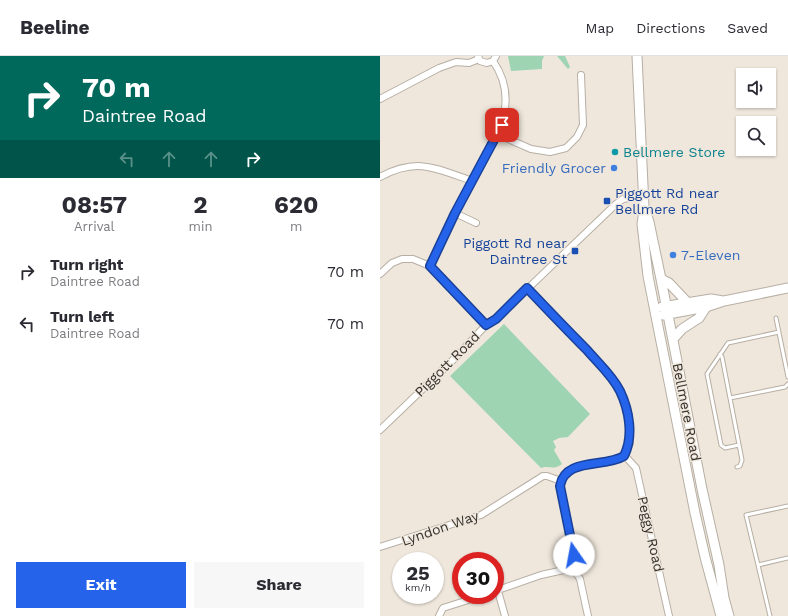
<!DOCTYPE html>
<html lang="en">
<head>
<meta charset="utf-8">
<style>
	:root { --surface:#fff; --page:#f7f7f7; --text:#2b2b33; --muted:#7c7c81; --line:#e1e1e2; --accent:#2563eb }
	body { margin:0; font-family:"Work Sans",sans-serif; background:var(--page); color:var(--text); height:100vh; display:flex; flex-direction:column; font-size:15px; white-space:nowrap }
	* { box-sizing:border-box; margin:0 }
	p { font-size:13px; color:var(--muted) }
	.icon { flex:none; width:22px; height:22px; fill:none; stroke:currentColor; stroke-width:2; stroke-linecap:round; stroke-linejoin:round }
	.map { position:relative; flex:1; overflow:hidden }
	.sheet { display:flex; flex-direction:column; background:var(--surface); width:380px }
	.sheet>* { flex:none }
	.banner { background:#00695c; color:#fff; overflow:hidden }
	.tools { position:absolute; left:356px; top:12px; display:grid; gap:8px }
	.tools a { display:grid; place-items:center; width:40px; height:40px; border-radius:0px; background:var(--surface); box-shadow:0 1px 3px #0004; font-size:20px }
	.speed { position:absolute; left:12px; top:496px; display:flex; gap:8px; font-size:20px; font-weight:700; text-align:center }
	.speed>* { display:grid; place-content:center; width:52px; height:52px; border-radius:50%; background:var(--surface); box-shadow:0 1px 3px #0004; line-height:1 }
	.speed small { font-size:10px; font-weight:400 }
	.speed .limit { border:6px solid #d22; background:#fff; color:#111 }
	.pin { position:absolute; display:grid; place-items:center; width:34px; height:34px; color:#fff; margin:-17px; border-radius:8px; box-shadow:0 2px 6px #0006 }
	.me { position:absolute; width:44px; margin:-22px; rotate:348deg; stroke-linejoin:round; filter:drop-shadow(0 0 3px #0008) }
	.turn { display:flex; align-items:center; gap:14px; height:84px; padding:0 16px; font-size:18px }
	.turn .icon { width:52px; height:52px; stroke-width:2.5 }
	.turn b { display:block; font-size:28px; line-height:34px }
	.lanes { display:flex; align-items:center; height:38px; padding:0 16px; background:#0003; justify-content:center; gap:20px; direction:ltr }
	.lanes .off { opacity:.35 }
	.eta { display:flex; justify-content:space-evenly; align-items:center; height:68px; text-align:center }
	.eta b { font-size:24px; font-weight:700; line-height:28px }
	.button { display:flex; gap:8px; margin-top:auto; padding:8px 16px }
	.button a { flex:1; height:46px; border-radius:0px; background:var(--accent); color:#fff; font-size:16px; font-weight:700; line-height:46px; text-align:center }
	.button a+a { background:var(--page); color:var(--text) }
	ul { padding:0; list-style:none }
	li { display:flex; align-items:center; gap:12px; height:52px; padding:0 16px }
	li div { flex:1 }
	li b { display:block; font-size:15px }
	li em { font-style:normal }
	header { display:flex; align-items:center; gap:24px; box-sizing:border-box; height:56px; padding:0 20px; background:var(--surface); border-bottom:1px solid var(--line) }
	header strong { font-size:19px }
	nav { display:flex; gap:22px; margin-inline-start:auto; font-size:14px }
	main { display:flex; flex:1; min-height:0 }
	.map>svg:first-child { display:block }
</style>
</head>
<body>
<header>
<strong>Beeline</strong>
<nav><a>Map</a><a>Directions</a><a>Saved</a></nav>
</header>
<main>
<section class="sheet">
<div class="banner">
<div class="turn"><svg class="icon" aria-label="right" viewBox="0 0 24 24"><path d="M7 20v-9h11M14 6l5 5-5 5"/></svg><div><b>70 m</b>Daintree Road</div></div>
<div class="lanes"><svg class="icon off" aria-label="left" viewBox="0 0 24 24"><path d="M17 20v-9H6M10 6l-5 5 5 5"/></svg><svg class="icon off" aria-label="ahead" viewBox="0 0 24 24"><path d="M12 20V5M6 11l6-6 6 6"/></svg><svg class="icon off" aria-label="ahead" viewBox="0 0 24 24"><path d="M12 20V5M6 11l6-6 6 6"/></svg><svg class="icon" aria-label="right" viewBox="0 0 24 24"><path d="M7 20v-9h11M14 6l5 5-5 5"/></svg></div>
</div>
<div class="eta">
<div><b>08:57</b><p>Arrival</p></div>
<div><b>2</b><p>min</p></div>
<div><b>620</b><p>m</p></div>
</div>
<ul>
<li><svg class="icon" aria-label="right" viewBox="0 0 24 24"><path d="M7 20v-9h11M14 6l5 5-5 5"/></svg><div><b>Turn right</b><p>Daintree Road</p></div><em>70 m</em></li>
<li><svg class="icon" aria-label="left" viewBox="0 0 24 24"><path d="M17 20v-9H6M10 6l-5 5 5 5"/></svg><div><b>Turn left</b><p>Daintree Road</p></div><em>70 m</em></li>
</ul>
<div class="button"><a>Exit</a><a>Share</a></div>
</section>
<div class="map">
<svg width="408" height="560" viewBox="0 0 408 560">
	<rect width="100%" height="100%" fill="#efe7dc"/>
	<path fill="#9ed4b2" d="M128,0h36l-2,5v8l-31,2z
		M177,0h8l5,11 -2,2z
		M124,268l86,90 -22,23 -9,1 -6,3 3,6 -2,3 8,14c-9,7 -13,1 -21,4l-91,-92z"/>
	<g fill="none" stroke-linecap="round" stroke-linejoin="round">
		<defs>
			<path id="lane" d="M396,262l12,59
				M340,298l2,3 20,103 -2,6 -3,1
				M350,342l55,-11 3,-3
				M359,389l-14,3 -4,-3 -14,-71 21,-31 51,-11
				M408,450l-42,9 12,50 30,-7
				M378,509l12,51"/>
			<path id="street" d="M98,0l2,5 7,2 6,-2 3,-5
				M0,43l59,-31 17,-6 13,1 10,-4
				M117,78l34,15 19,3 16,-4 11,-11 6,-12 -2,-50
				M0,121c37,-20 55,-9 92,4
				M75,157l21,10
				M50,210l25,-53 46,-88c8,-23 6,-44 -8,-64
				M0,218l12,-11 10,-4h11l17,7 56,59
				M147,232l81,85 11,16 8,19 2,21 1,14 -5,13c-20,12 -60,1 -65,31l14,68 -1,13 7,11 8,37
				M0,374l77,-74 29,-31 10,-6 120,-115 7,-5 20,-3
				M245,400l11,12 33,148
				M0,491l101,-32 62,-39h4l14,5
				M115,535l46,-16 32,-7
				M118,535l7,25
				M59,560l4,-8 41,-13"/>
			<path id="secondary" d="M257,0l7,151 5,15 12,57 41,210 17,76 5,33 5,18
				M264,155l-2,13 6,52 47,237 10,44 16,59
				M281,223l8,4 18,19
				M282,251l49,-8 12,2
				M283,259l43,-8 18,-6 64,-13
				M293,283l9,-10 17,-11 7,-11"/>
		</defs>
		<use href="#lane" stroke="#b7afa4" stroke-width="5"/>
		<use href="#street" stroke="#b7afa4" stroke-width="8"/>
		<use href="#secondary" stroke="#b7afa4" stroke-width="11"/>
		<use href="#lane" stroke="#fff" stroke-width="3"/>
		<use href="#street" stroke="#fff" stroke-width="6"/>
		<use href="#secondary" stroke="#fff" stroke-width="9"/>
	</g>
	<g fill="none" stroke-linecap="round" stroke-linejoin="round">
		<defs>
			<path id="route" d="M122,69l-47,88 -25,53 56,59 10,-6 31,-31c20,21 40,42 60,62 11,13 25,25 33,41 9,19 14,45 4,65 -19,12 -59,1 -64,30l14,69"/>
		</defs>
		<use href="#route" stroke="#184099" stroke-width="10"/>
		<use href="#route" stroke="#2563eb" stroke-width="7"/>
	</g>
	<circle fill="#0f9aa8" stroke="#efe7dc" stroke-width="1.5" cx="235" cy="96" r="4"/>
	<g fill="#3f7fe0" stroke="#efe7dc" stroke-width="1.5">
		<circle cx="234" cy="112" r="4"/>
		<circle cx="293" cy="199" r="4"/>
	</g>
	<g fill="#1a4fb4" stroke="#efe7dc" stroke-width="1.5">
		<rect x="223" y="141" width="8" height="8" rx="2"/>
		<rect x="191" y="191" width="8" height="8" rx="2"/>
	</g>
	<g text-anchor="middle" stroke-width="3" stroke-linejoin="round" paint-order="stroke">
		<g font-size="14" fill="#0d838f" stroke="#efe7dc" text-anchor="start">
			<text x="243" y="101">Bellmere Store</text>
		</g>
		<g font-size="14" fill="#366cbe" stroke="#efe7dc" text-anchor="end">
			<text x="226" y="117">Friendly Grocer</text>
			<text x="301" y="204" text-anchor="start">7-Eleven</text>
		</g>
		<g font-size="14" fill="#164399" stroke="#efe7dc" text-anchor="start">
			<text x="235" y="142">Piggott Rd near<tspan x="235" dy="16">Bellmere Rd</tspan></text>
			<text x="187" y="192" text-anchor="end">Piggott Rd near<tspan x="187" dy="16">Daintree St</tspan></text>
		</g>
		<g font-size="14" fill="#34302c" stroke="#efe7dc">
			<text transform="translate(67 308) rotate(-45)" y="5">Piggott Road</text>
			<text transform="translate(307 356) rotate(79)" y="5">Bellmere Road</text>
			<text transform="translate(60 472) rotate(-19)" y="5">Lyndon Way</text>
			<text transform="translate(271 478) rotate(77)" y="5">Peggy Road</text>
		</g>
	</g>
</svg>
<div class="tools">
<a><svg class="icon" aria-label="sound" viewBox="0 0 24 24"><path d="M4 9h4l5-4v14l-5-4H4zM17 9q2 3 0 6"/></svg></a>
<a><svg class="icon" aria-label="search" viewBox="0 0 24 24"><circle cx="10" cy="10" r="6"/><path d="M15 15l6 6"/></svg></a>
</div>
<div class="speed"><div>25<small>km/h</small></div><div class="limit">30</div></div>
<div class="pin" style="left:122px;top:69px;background:#d93025"><svg class="icon" aria-label="arrive" viewBox="0 0 24 24"><path d="M6 21V4h12l-3 4 3 4H6"/></svg></div>
<svg class="me" style="left:194px;top:499px" viewBox="-20 -20 40 40"><circle r="19" fill="#fff"/><path d="M0-13L10 11 0 6-10 11z" fill="#2563eb"/></svg>
</div>
</main>
</body>
</html>
